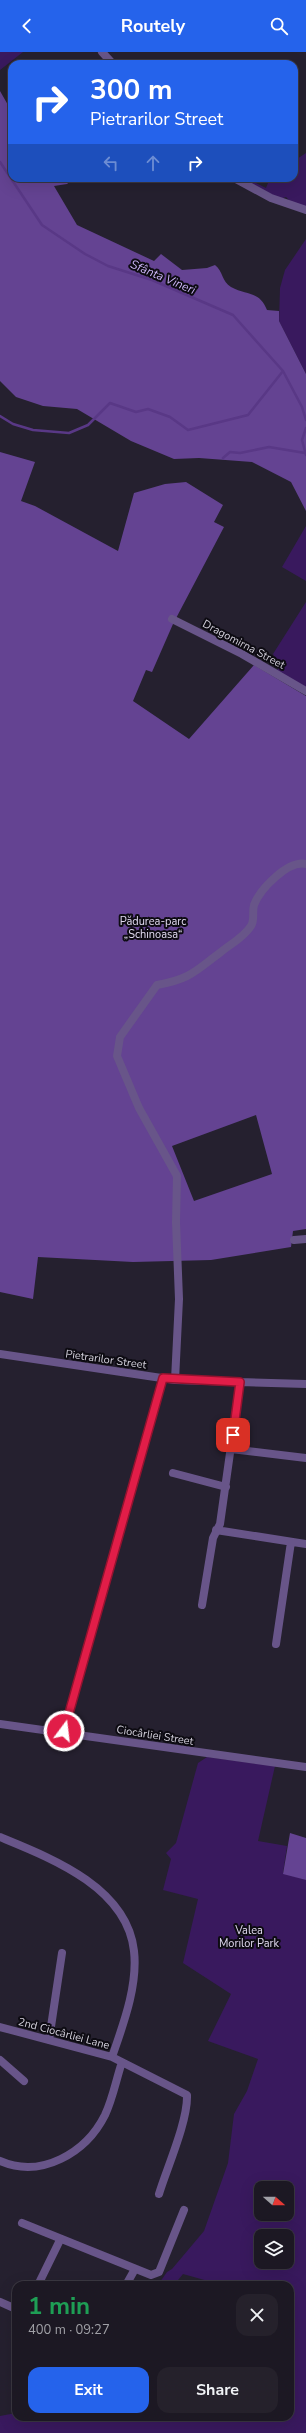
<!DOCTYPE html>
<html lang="en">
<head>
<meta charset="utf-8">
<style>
	:root { --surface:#1c1823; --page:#25212b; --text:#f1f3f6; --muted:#a0a0a6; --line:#3a3741; --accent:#2563eb }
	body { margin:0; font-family:"Nunito Sans",sans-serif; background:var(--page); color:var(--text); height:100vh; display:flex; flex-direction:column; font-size:15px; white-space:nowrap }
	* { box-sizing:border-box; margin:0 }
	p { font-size:13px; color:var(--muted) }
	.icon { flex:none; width:22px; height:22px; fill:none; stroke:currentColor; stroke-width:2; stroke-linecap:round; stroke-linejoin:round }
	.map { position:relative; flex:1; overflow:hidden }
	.details { position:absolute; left:12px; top:2229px; width:282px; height:140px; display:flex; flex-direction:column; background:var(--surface); border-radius:12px; box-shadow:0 4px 16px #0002,0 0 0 1px var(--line) }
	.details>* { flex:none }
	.guide { position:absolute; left:8px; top:8px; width:290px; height:122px; border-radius:12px; box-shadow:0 4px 16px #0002,0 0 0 1px var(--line); background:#2563eb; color:#fff; overflow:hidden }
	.needle { width:26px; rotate:111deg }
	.buttons { position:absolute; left:254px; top:2129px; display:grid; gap:8px }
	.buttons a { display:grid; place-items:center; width:40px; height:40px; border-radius:8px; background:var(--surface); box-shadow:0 4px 16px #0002,0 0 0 1px var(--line); font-size:20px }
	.pin { position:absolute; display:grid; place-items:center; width:34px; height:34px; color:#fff; margin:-17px; border-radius:8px; box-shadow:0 2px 6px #0006 }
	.me { position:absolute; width:44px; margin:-22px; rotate:15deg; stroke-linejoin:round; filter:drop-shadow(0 0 3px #0008) }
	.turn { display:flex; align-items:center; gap:14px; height:84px; padding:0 16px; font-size:18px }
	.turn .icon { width:52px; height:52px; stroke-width:2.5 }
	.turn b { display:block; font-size:28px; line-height:34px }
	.lanes { display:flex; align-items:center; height:38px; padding:0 16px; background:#0003; justify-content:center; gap:20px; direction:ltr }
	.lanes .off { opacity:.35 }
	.round { display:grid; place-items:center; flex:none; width:42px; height:42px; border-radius:12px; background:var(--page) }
	.headline { display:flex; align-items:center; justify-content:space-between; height:68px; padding:0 16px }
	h1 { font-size:24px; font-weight:700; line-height:30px; color:#1e9e55 }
	.button { display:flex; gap:8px; margin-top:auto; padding:8px 16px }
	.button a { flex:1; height:46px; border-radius:12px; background:var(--accent); color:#fff; font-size:16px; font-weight:700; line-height:46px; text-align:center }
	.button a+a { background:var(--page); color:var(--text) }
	header { display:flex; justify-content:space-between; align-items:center; height:52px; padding:0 16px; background:var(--accent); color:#fff; font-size:18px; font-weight:700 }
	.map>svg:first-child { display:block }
</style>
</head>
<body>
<header><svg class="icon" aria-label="back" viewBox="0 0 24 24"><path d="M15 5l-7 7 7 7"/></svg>Routely<svg class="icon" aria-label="search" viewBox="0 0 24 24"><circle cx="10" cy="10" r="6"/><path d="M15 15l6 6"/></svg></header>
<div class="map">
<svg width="306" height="2381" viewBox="0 0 306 2381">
	<rect width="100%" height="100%" fill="#25202f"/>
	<path fill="#39195e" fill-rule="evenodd" d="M0,0h23l-23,18z
		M306,101v55l-14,-5 -6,-6 -6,2 -40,-21h6l20,10 4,-10h24v-17z
		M306,187v135l-27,-53 1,-33 5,-18z
		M306,474v55l-24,-14z
		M306,550v85l-29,-16 2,-6 -6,-11z
		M207,1705l68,9 -17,75 29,5 -4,27 23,7v553h-306v-17l16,-3v4h274v-132h-83l1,-4 -25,-7 -9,11h-9l-5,-3 7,-10 5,-3 32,-38 24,-68 6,-49 13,-23 11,-32 -50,-18 23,-47 -48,-31 15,-64 -35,-9 8,-31 -5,-6 10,-10 22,-80zM261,2136h26v26h-26zM261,2184h26v26h-26z"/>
	<path fill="#644392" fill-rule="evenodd" d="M0,39l12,21v66h62l-7,6 -13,2 23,39 77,36 7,-7 21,16 25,-2 8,-3c8,6 7,17 16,22 16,9 28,3 36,23l12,1v10l27,53v137l-15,-29 -39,-20 -53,-4 -25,1 -43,-18 -54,-32 -34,-3 -27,-9 -16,-16z
		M0,400l35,10 -14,39 14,5 83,45 16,-58 31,-9 21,-2 37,23 -9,17 10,5 -51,97 -21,48 -6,-2 -13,31 56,38 65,-74 52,31v533l-13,2 -2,16 -80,13 -78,2 -95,-5 -5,42 -33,-7zM256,1063l16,59 -78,27 -22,-55z
		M290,1781l16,5v42l-23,-6z"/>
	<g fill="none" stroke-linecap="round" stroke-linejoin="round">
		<path stroke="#593886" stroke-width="2.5" d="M0,110l42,63 43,29 23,12 44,14 81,35 50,56 19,36 4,13
			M0,364l13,8 20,6 36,3 19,-8 22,-22 26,9 12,-3 22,8 18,13 60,-15 35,-44
			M306,376l-4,12 4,15
			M223,406l7,-6 10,1 29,-6 36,6"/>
		<path stroke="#685589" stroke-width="8" d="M102,0l11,12
			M234,126l37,20 35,12
			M172,567l70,35 64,37
			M294,1188l12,-1
			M0,1302l175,26 131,4
			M175,1328l4,-81 -3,-77 1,-46 -38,-68 -22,-52 3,-19 37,-52c34,-6 38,-14 64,-33 11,-9 22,-14 30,-26 4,-6 1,-14 3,-21 6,-16 34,-45 52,-41
			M231,1397l75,9
			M173,1421l53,14
			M216,1478l90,14
			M202,1553l11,-67 7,-14 20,-142
			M276,1592l15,-102
			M0,1672l306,43
			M64,1679l99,-353
			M0,1785c51,21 127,50 134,114 4,35 -11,74 -22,106
			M0,1975l112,30 75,38c1,26 -20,73 -28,99
			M49,1988l13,-87
			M0,2008l24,21
			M0,2109c41,18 86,-8 105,-46 8,-17 11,-35 17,-53
			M22,2171l129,52 8,-3 25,-62
			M38,2233l22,-45
			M126,2233l9,-16
			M0,2250l16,7"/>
	</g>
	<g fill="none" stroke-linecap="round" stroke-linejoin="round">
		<defs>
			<path id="route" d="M64,1679l99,-353 77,4 -7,53"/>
		</defs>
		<use href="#route" stroke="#92132f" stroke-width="10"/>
		<use href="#route" stroke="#e11d48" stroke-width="7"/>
	</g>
	<g text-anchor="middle" stroke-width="4" stroke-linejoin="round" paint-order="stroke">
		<g font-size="11" fill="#d2cfda" stroke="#0d0b12">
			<text transform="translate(244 592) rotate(28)" y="4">Dragomirna Street</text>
			<text transform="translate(106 1307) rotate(8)" y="4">Pietrarilor Street</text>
			<text transform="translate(155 1683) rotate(9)" y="4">Ciocârliei Street</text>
			<text transform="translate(64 1981) rotate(15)" y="4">2nd Ciocârliei Lane</text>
		</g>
		<g font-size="11" fill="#e0d9ef" stroke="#0d0b12">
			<text x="153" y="873">Pădurea-parc<tspan x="153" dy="13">„Schinoasa“</tspan></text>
			<text x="249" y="1882">Valea<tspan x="249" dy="13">Morilor Park</tspan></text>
		</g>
		<g font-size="12" font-style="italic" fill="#cfb8fa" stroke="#0d0b12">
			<text transform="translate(163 225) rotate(23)" y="4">Sfânta Vineri</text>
		</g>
	</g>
</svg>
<div class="buttons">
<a><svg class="needle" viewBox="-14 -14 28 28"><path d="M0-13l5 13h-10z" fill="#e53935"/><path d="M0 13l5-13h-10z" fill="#a0a0a6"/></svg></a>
<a><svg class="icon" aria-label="layers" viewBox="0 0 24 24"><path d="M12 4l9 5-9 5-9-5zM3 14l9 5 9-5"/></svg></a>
</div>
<div class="pin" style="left:233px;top:1383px;background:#d93025"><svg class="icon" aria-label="arrive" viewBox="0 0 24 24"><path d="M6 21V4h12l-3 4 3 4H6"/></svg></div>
<svg class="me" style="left:64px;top:1679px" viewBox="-20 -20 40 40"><circle r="17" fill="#e11d48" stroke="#fff" stroke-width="3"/><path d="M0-11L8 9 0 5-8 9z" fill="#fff"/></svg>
<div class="guide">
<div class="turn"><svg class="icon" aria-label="right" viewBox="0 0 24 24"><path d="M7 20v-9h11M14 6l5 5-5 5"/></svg><div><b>300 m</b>Pietrarilor Street</div></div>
<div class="lanes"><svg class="icon off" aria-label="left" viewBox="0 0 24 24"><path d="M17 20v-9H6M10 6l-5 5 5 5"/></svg><svg class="icon off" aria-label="ahead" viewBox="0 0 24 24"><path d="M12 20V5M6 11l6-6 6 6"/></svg><svg class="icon" aria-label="right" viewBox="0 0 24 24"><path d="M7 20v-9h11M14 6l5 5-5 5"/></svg></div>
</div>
<section class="details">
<div class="headline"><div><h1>1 min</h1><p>400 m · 09:27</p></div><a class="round"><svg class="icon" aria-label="close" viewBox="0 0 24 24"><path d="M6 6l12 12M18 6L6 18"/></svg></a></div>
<div class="button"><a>Exit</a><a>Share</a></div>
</section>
</div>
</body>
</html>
